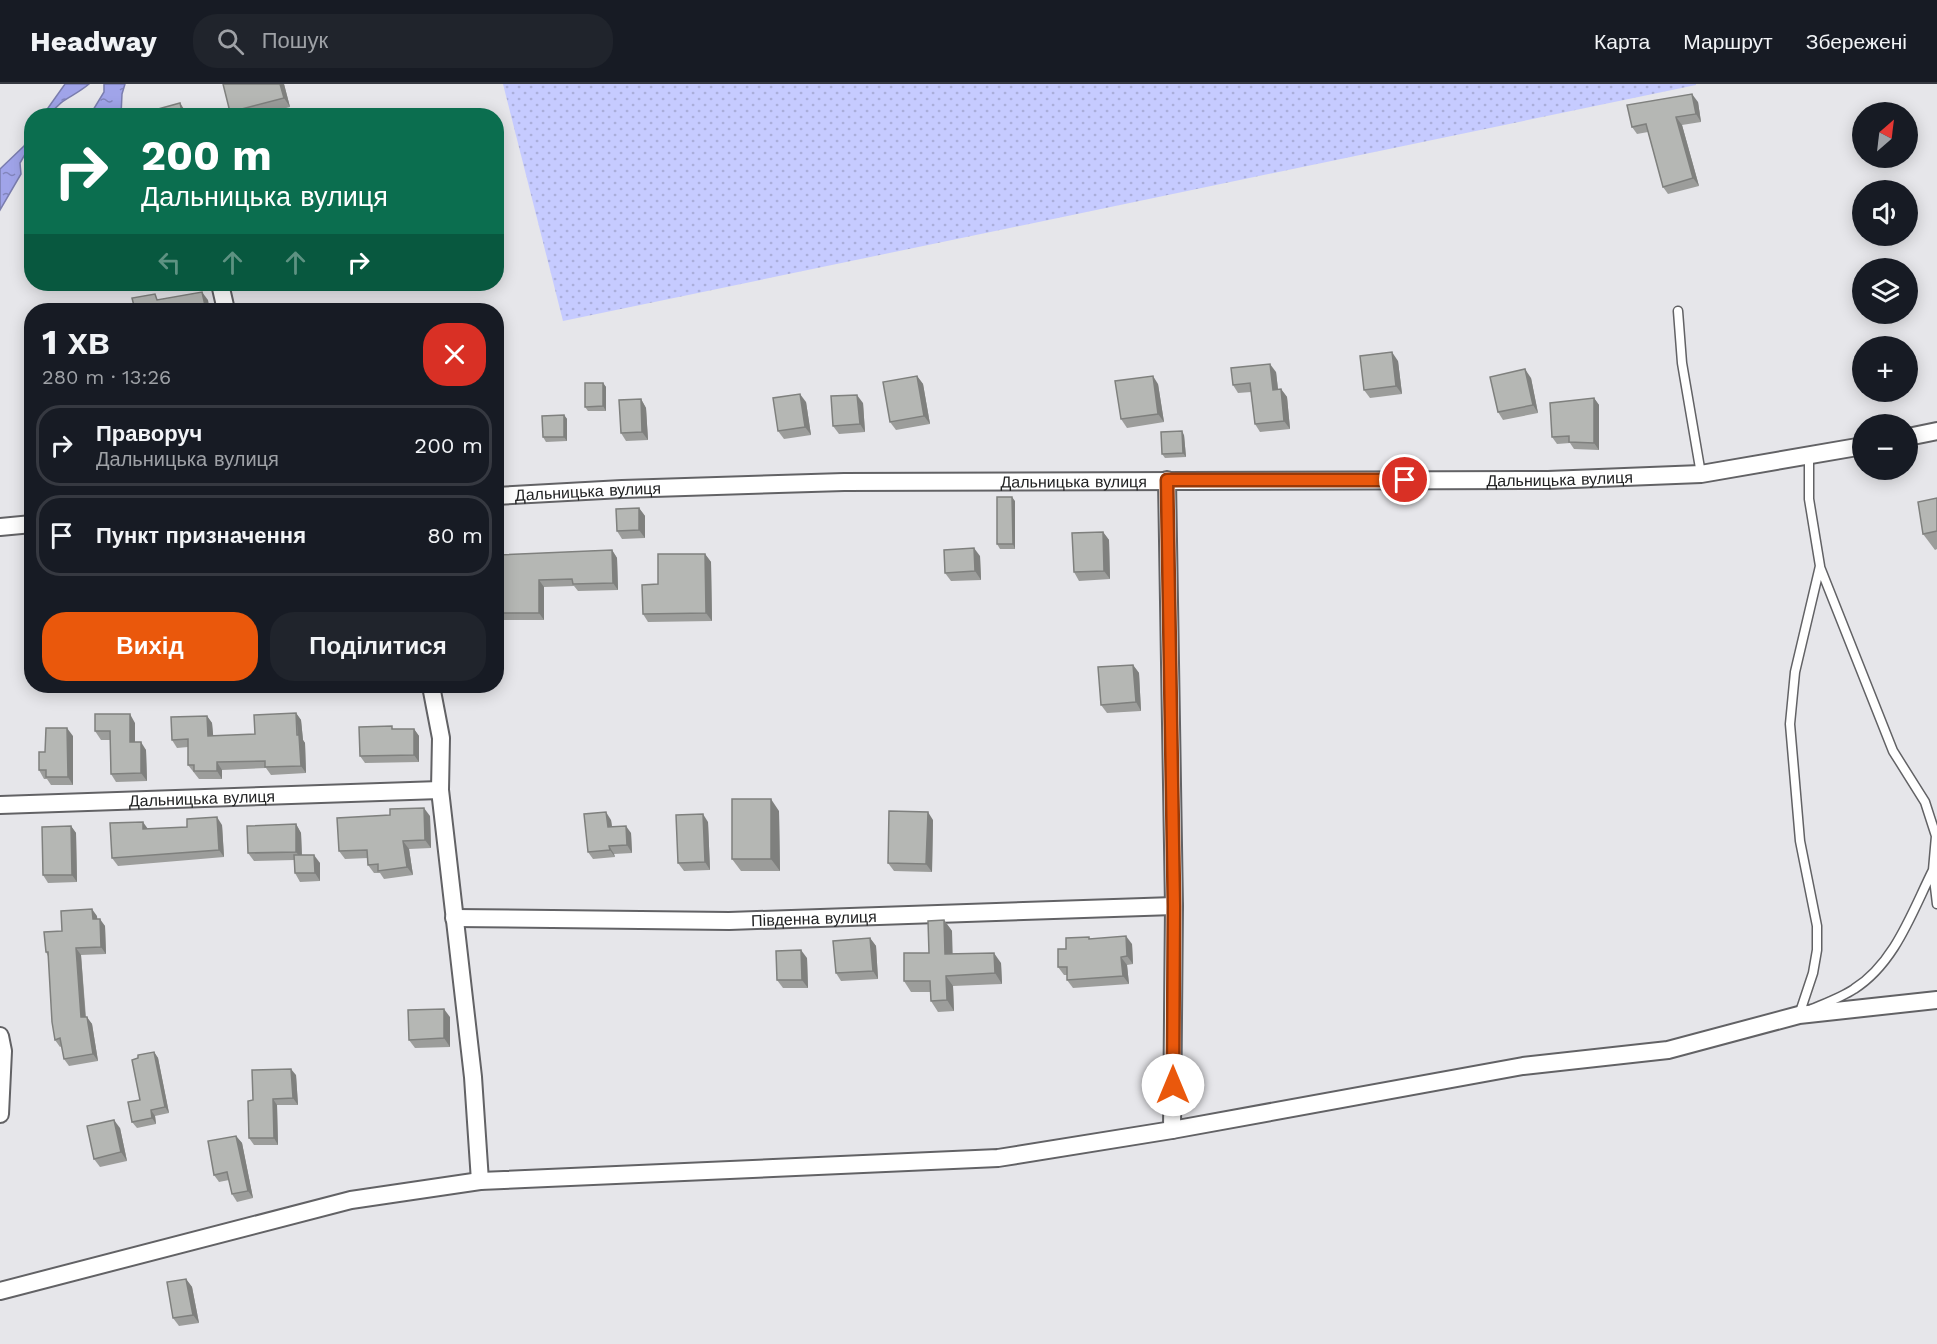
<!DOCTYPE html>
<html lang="uk">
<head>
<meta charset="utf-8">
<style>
	:root { --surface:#171b24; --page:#20242c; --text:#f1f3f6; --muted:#9ea1a6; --line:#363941; --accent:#ea580c }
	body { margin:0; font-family:"Work Sans",sans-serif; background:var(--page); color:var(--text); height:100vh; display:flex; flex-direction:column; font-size:22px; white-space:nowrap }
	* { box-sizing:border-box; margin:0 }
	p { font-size:20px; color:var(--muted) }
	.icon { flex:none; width:33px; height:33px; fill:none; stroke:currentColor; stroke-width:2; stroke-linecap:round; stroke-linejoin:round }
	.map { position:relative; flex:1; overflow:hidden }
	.drawer { position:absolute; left:24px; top:219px; width:480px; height:390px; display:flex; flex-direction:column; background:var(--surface); border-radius:24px; box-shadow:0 3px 15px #0003 }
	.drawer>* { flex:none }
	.hud { position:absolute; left:24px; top:24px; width:480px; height:183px; border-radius:24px; box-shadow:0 3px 15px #0003; background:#0b6e4f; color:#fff; overflow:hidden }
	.needle { width:39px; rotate:28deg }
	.controls { position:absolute; left:1852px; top:18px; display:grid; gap:12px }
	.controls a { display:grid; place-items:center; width:66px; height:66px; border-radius:50%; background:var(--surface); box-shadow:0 3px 15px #0003; font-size:30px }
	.pin { position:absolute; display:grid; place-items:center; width:51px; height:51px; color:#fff; margin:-26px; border:3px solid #fff; border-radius:50%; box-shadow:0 2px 6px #0007 }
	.me { position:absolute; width:66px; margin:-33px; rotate:0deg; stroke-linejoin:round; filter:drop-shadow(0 0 4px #0008) }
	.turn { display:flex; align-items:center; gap:21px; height:126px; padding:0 18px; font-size:27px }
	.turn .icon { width:78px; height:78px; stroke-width:2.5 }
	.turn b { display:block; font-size:42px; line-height:51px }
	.lanes { display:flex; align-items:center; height:57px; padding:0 18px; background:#0003; justify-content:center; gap:30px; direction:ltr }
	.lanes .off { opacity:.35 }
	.round { display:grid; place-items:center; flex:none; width:63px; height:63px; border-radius:24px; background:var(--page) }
	.summary { display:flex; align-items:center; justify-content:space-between; height:102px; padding:0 18px }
	h1 { font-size:36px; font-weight:700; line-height:45px }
	.primary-button { display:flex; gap:12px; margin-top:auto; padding:12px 18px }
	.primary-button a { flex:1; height:69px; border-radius:24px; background:var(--accent); color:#fff; font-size:24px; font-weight:700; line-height:69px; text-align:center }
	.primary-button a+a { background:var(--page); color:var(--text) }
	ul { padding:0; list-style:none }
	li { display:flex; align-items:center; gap:18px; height:81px; margin:0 12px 9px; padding:0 6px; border:3px solid var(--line); border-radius:24px }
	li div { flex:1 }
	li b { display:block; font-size:22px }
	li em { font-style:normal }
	header { display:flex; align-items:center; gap:36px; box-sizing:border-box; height:84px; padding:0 30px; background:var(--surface); border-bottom:2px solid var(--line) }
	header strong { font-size:28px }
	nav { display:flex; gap:33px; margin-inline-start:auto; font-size:21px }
	.search { width:420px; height:54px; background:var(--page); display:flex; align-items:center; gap:15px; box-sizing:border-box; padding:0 21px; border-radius:24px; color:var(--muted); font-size:22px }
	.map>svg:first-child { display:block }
</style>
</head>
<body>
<header>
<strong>Headway</strong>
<div class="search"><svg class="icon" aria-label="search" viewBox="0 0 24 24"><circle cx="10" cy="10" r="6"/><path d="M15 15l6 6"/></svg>Пошук</div>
<nav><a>Карта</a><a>Маршрут</a><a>Збережені</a></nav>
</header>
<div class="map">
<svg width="1937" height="1260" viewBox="0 0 1937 1260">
	<defs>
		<pattern id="grass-dots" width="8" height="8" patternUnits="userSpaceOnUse" patternTransform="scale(1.5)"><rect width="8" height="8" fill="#c6cbff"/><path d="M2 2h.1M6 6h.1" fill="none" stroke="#aaaeda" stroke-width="1.8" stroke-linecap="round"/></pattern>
		<pattern id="water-ripples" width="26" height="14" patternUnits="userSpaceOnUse" patternTransform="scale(1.5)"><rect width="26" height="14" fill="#a0a4e9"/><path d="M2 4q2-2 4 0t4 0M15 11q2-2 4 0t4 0" fill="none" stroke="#8285bc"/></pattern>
	</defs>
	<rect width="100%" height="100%" fill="#e6e6ea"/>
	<path fill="url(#grass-dots)" d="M503,0h1193v1l-1133,236z"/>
	<path fill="url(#water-ripples)" stroke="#7a7dae" stroke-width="1.5" d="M65,0h24c-15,13 -28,14 -39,31h-7z
		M104,0h21l-3,10 -1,21h-31l14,-23z
		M31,50v10l-11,19 1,11 -21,36v-41l24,-23z"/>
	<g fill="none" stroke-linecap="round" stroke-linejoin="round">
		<defs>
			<path id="service" d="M1678,227l4,52 19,111
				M1820,483l73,184 32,51 11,34 -3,34 4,34
				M1812,925c14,-6 30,-12 42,-20 41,-26 58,-77 79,-119
				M1799,931l14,-42 4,-23v-24l-17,-85 -10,-117 5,-52 25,-106 -11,-67v-43"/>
			<g id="minor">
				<path d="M220,200l6,26"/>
				<path d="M1908,353l29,-6"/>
				<path d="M1167,396l7,426 -2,224"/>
				<path id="s1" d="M496,412l126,-7 222,-7 704,-2 153,-6 162,-28"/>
				<path d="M0,443l32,-3"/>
				<path d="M431,602l10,52 -1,52 33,287 7,104"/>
				<path id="s2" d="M0,721l440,-15"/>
				<path id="s3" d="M454,834l275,3 445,-15"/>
				<path d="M0,952l3,15 -3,63"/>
				<path d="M0,1207l351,-91 129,-19 518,-23 174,-28 351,-64 145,-16 131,-35 138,-15"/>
			</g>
		</defs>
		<use href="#service" stroke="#626265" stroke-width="11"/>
		<use href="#minor" stroke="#626265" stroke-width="20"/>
		<use href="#service" stroke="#fff" stroke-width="8"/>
		<use href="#minor" stroke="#fff" stroke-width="16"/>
	</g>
	<path fill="#9c9d9b" d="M223,0h61l6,23 -35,9h-22l-3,-4z
		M1698,18l3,20 -19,3 17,61 -31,8 -5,-7 -15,-55 -11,2 -5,-7z
		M1398,277l4,33 -32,4 -6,-8z
		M1276,288l2,17h3l6,8 3,32 -30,3 -5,-8 -4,-32 -13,1 -5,-8z
		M917,292l6,8 7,40 -34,6 -6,-8z
		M1531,294l7,35 -35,7 -5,-8z
		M603,299l3,4v24h-18l-3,-4z
		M1158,300l6,38 -37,6 -6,-9z
		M1594,314l5,7v45l-25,-1 -4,-6 -13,1 -5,-7z
		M641,315l5,9 2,32 -22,1 -5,-8z
		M806,318l5,33 -27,4 -6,-8z
		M863,319l2,29 -26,2 -6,-8z
		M564,331l3,4v22l-21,1 -3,-5z
		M1184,351l2,22 -21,1 -3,-4z
		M1937,414v51l-2,1 -12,-16z
		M1015,417v48h-15l-3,-5z
		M639,424l6,8v22l-23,1 -5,-8z
		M1103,448l6,8 1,39 -31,2 -5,-9z
		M612,466l5,8 1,32 -40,1 -4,-5 -30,1v33h-47l-1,-1v-64z
		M705,470l6,8 1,59 -64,1 -5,-8 15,-30z
		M980,472l1,24 -30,1 -6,-8z
		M1133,581l6,8 2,38 -34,2 -6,-8z
		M296,629l5,7 2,20 2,3 1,30 -35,2 -5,-7 -44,2v9h-23l-11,-14v-18l-11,1 -5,-8 35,-24 5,7 1,13 42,-2z
		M135,639v19l11,8 1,31 -31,1 -5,-8 -1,-34h-9l-6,-9z
		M394,645h20l5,7v26l-54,1 -5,-7z
		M73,652v49h-22l-4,-6h-3l-5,-9 6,-18z
		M779,727l1,60h-39l-9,-12z
		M430,732l1,32 -22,1 4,26 -29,4 -4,-6h-6l-6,-8v-7l-23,1 -6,-8z
		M611,736l1,7 19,6 1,20 -18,1 1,3 -22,2 -5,-7z
		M933,736l-1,52 -38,-1 -6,-8z
		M708,738l2,48 -26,1 -6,-8z
		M296,740l5,9 1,22 18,8v18l-20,1 -5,-9 -1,-13 -40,1 -6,-8z
		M222,741l2,32 -106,9 -6,-8 36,-29z
		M71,742l5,7 1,49 -29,1 -5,-8z
		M97,832v3l8,7 1,28 -25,1 5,62 6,7 6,37 -29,5 -5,-7 -2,-13 -2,1 -5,-7 -7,-84 -2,-4 16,-21z
		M944,836l8,11v23l49,9 1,21 -49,2 1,25 -16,1 -7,-11 -1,-9h-19l-7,-11 25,-28z
		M870,854l6,8 2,33 -37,2 -5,-8z
		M1090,855l42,5 1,20 -6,1 2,19 -56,4 -6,-8v-5h-3l-6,-8 8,-18z
		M807,874l1,30h-25l-6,-8z
		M450,933v30l-35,1 -6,-8z
		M154,968l4,6 11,55 -14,3 1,8 -19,4 -5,-6 8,-22 -2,-42z
		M296,991l2,30h-21l1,40h-24l-5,-7 4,-38z
		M120,1044l7,33 -27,6 -6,-8z
		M236,1052l6,7 11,55 -16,4 -5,-8 -3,-14 -10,2 -5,-7z
		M186,1195l6,8 7,36 -20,3 -6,-8z"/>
	<path fill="#7f807e" d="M280,0h4l6,23 -6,-9z
		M1692,10l6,8 3,20 -5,-8z
		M180,19l6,9 1,4h-4z
		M1676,33l6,8 17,61 -6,-8z
		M202,208l6,8 2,10h-4z
		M1392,268l6,9 4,33 -6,-8z
		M1270,280l6,8 3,26 -6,-8z
		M1525,285l6,9 7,35 -5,-8z
		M917,292l6,8 7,40 -6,-8z
		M1153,292l5,8 6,38 -6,-8z
		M603,299l3,4v24l-3,-5z
		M1281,305l6,8 3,32 -6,-8z
		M800,310l6,8 5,33 -6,-8z
		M857,311l6,8 2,29 -5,-8z
		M1594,314l5,7v45l-5,-7z
		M641,315l5,9 2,32 -6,-8z
		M564,331l3,4v22l-3,-4z
		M496,344l1,1 1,34 -2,-2z
		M1182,347l2,4 2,22 -3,-4z
		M1012,413l3,4v48l-2,-5z
		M639,424l6,8v22l-6,-8z
		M1103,448l6,8 1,39 -6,-8z
		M974,464l6,8 1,24 -6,-9z
		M612,466l5,8 1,32 -5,-7z
		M705,470l6,8 1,59 -6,-8z
		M539,496l5,7v33l-5,-7z
		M1133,581l6,8 2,38 -5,-9z
		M296,629l5,7 2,20 2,3 1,30 -5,-7z
		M130,630l5,9v27l-5,-8z
		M207,632l5,7 2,21 -6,-8z
		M67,644l6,8v49l-5,-8z
		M414,645l5,7v26l-5,-7z
		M141,658l5,8 1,31 -6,-8z
		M217,678l5,8v9l-5,-8z
		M771,715l8,12 1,60 -9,-12z
		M424,724l6,8 1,32 -6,-8z
		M606,728l5,8 2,14 -5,-7z
		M928,728l5,8 -1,52 -6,-8z
		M703,730l5,8 2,48 -5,-8z
		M217,733l5,8 2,32 -5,-7z
		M143,738l5,7h-5z
		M296,740l5,9 1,27 -6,-8z
		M71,742l5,7 1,49 -5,-7z
		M626,742l5,7 1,20 -5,-8z
		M403,757l6,8 4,26 -6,-8z
		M609,762l5,8 1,3 -5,-7z
		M314,771l6,8v18l-5,-8z
		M92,825l5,7 1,10 -5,-7z
		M100,835l5,7 1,28 -5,-7z
		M944,836l8,11 1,34 -8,-11z
		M1126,852l6,8 1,20 -6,-8z
		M870,854l6,8 2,33 -5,-8z
		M76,864l5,7 5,70 -5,-8z
		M801,866l6,8 1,30 -6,-8z
		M994,869l7,10 1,21 -7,-11z
		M1121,873l6,8 2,19 -6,-8z
		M946,892l7,10 1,25 -7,-11z
		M444,925l6,8v30l-6,-9z
		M87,933l5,7 6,37 -5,-7z
		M154,968l4,6 11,55 -4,-6z
		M291,985l5,6 2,30 -5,-7z
		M273,1015l4,6 1,40 -4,-7z
		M151,1026l4,6 1,8 -4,-6z
		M114,1036l6,8 7,33 -6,-9z
		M236,1052l6,7 11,55 -5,-7z
		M186,1195l6,8 7,36 -6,-8z"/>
	<path fill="#b5b7b4" stroke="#7f807e" stroke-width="1.5" d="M223,0h57l4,14 -54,14z
		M1692,10l4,20 -20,3 17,61 -30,9 -17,-63 -14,3 -5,-22z
		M180,19l3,13h-35l-1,-4z
		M202,208l4,18h-71l-3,-12 23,-4 2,6z
		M1392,268l4,34 -32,4 -4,-34z
		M1270,280l3,26 8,-1 3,32 -29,3 -5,-41 -17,2 -2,-17z
		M1525,285l8,36 -35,7 -8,-35z
		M917,292l7,40 -34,6 -7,-40z
		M1153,292l5,38 -37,5 -6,-38z
		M585,299h18v23l-18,1z
		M800,310l5,33 -27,4 -5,-33z
		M857,311l3,29 -27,2 -2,-30z
		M1594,314v45l-25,-1v-6l-17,1 -2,-34z
		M641,315l1,33 -21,1 -2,-33z
		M564,331v22h-21l-1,-21z
		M1182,347l1,22 -21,1 -1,-22z
		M997,413h15l1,47h-16z
		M1937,414v33l-14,3 -5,-32z
		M639,424v22l-22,1 -1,-22z
		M1103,448l1,39 -30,1 -2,-39z
		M974,464l1,23 -30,2 -1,-23z
		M612,466l1,33 -40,1 -1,-5 -33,1v33h-43v-58z
		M658,470h47l1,59 -63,1 -1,-29 16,-1z
		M32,543v28l-4,-1z
		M1133,581l3,37 -35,3 -3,-38z
		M296,629l1,22h2l2,31 -36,1v-6l-48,1v9h-23v-6h-6v-26l-16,1 -1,-23 36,-1 1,20 47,-2 -1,-19z
		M95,630h35v28h11v31l-30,1 -1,-43h-15z
		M392,642v3h22v26l-54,1 -1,-29z
		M46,644h21l1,49h-22v-7h-7v-18h6z
		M732,715h39v60h-39z
		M424,724l1,32 -22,1 4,26 -29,4v-7l-10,1 -1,-15 -28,1 -2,-33 53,-3v-6z
		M889,727l39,1 -2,52 -38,-1z
		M606,728l2,15 18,-1 1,19 -18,1 1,4 -22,2 -4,-38z
		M703,730l2,48 -27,1 -2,-48z
		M217,733l2,33 -107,8 -2,-35 33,-1v7l44,-2v-8z
		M296,740v28l-48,1 -1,-27z
		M71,742l1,49h-29l-1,-48z
		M294,771h20l1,18h-20z
		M92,825l1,10h7l1,28 -25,1 5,69h6l6,37 -29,5 -4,-21 -5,2 -3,-18 -4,-70h-2l-2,-20 18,-1 -1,-20z
		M944,836l1,34 49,-1 1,20 -49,3 1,24 -16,1 -1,-20h-26v-28h25l-1,-32z
		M1126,852l1,20 -6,1 2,19 -56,4v-13h-9v-18h8v-11l23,-1v2z
		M870,854l3,33 -37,2 -3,-32z
		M801,866l1,30h-25l-1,-29z
		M444,925v29l-35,2 -1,-30z
		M154,968l11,55 -14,3 1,8 -20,4 -4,-20 12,-2 -8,-40 6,-2v-3z
		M291,985l2,29 -20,1 1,39h-25l-1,-37 5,-1 -1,-30z
		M114,1036l7,32 -27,7 -7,-33z
		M236,1052l12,55 -16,3 -5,-22 -13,3 -6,-34z
		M186,1195l7,36 -20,3 -6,-36z"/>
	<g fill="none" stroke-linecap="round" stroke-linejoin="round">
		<defs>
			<path id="route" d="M1173,1001l1,-179 -7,-426h238"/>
		</defs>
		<use href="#route" stroke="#983908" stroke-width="15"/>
		<use href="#route" stroke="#ea580c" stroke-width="10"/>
	</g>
	<g text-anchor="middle" stroke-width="4.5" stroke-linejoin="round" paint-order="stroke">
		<g font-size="16" fill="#212223" stroke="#fff">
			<text dy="6" stroke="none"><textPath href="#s1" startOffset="1064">Дальницька вулиця</textPath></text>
			<text dy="6" stroke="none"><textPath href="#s1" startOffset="578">Дальницька вулиця</textPath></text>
			<text dy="6" stroke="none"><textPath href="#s1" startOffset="92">Дальницька вулиця</textPath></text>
			<text dy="6" stroke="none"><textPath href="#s2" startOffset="202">Дальницька вулиця</textPath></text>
			<text dy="6" stroke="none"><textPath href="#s3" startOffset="360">Південна вулиця</textPath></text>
		</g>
	</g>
</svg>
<div class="controls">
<a><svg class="needle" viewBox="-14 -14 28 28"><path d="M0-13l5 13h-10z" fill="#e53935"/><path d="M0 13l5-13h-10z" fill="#9ea1a6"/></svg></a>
<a><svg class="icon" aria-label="sound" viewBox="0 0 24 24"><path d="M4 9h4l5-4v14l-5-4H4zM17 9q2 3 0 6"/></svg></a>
<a><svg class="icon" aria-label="layers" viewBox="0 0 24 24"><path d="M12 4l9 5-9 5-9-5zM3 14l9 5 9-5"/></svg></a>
<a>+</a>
<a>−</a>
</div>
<div class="pin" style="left:1405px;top:396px;background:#d93025"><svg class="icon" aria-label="arrive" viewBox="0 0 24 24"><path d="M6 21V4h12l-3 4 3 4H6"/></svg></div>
<svg class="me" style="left:1173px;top:1001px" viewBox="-20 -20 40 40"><circle r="19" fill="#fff"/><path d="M0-13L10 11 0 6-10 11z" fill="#ea580c"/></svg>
<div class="hud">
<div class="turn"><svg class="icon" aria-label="right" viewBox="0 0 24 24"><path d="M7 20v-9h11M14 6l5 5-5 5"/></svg><div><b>200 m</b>Дальницька вулиця</div></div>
<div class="lanes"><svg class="icon off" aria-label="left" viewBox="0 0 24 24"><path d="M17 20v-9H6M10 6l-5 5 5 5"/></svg><svg class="icon off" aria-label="ahead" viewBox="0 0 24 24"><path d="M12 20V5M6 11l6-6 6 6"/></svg><svg class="icon off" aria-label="ahead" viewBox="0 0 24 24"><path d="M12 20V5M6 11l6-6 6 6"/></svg><svg class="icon" aria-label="right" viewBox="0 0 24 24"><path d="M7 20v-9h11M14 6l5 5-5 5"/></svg></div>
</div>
<section class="drawer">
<div class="summary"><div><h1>1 хв</h1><p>280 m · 13:26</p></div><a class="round" style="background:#d93025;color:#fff"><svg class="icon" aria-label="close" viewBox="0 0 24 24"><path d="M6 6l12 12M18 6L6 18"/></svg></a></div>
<ul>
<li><svg class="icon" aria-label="right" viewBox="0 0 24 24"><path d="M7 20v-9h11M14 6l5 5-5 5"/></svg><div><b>Праворуч</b><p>Дальницька вулиця</p></div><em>200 m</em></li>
<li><svg class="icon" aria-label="arrive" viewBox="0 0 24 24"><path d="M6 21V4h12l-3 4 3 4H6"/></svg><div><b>Пункт призначення</b></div><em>80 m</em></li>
</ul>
<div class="primary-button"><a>Вихід</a><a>Поділитися</a></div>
</section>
</div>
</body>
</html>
